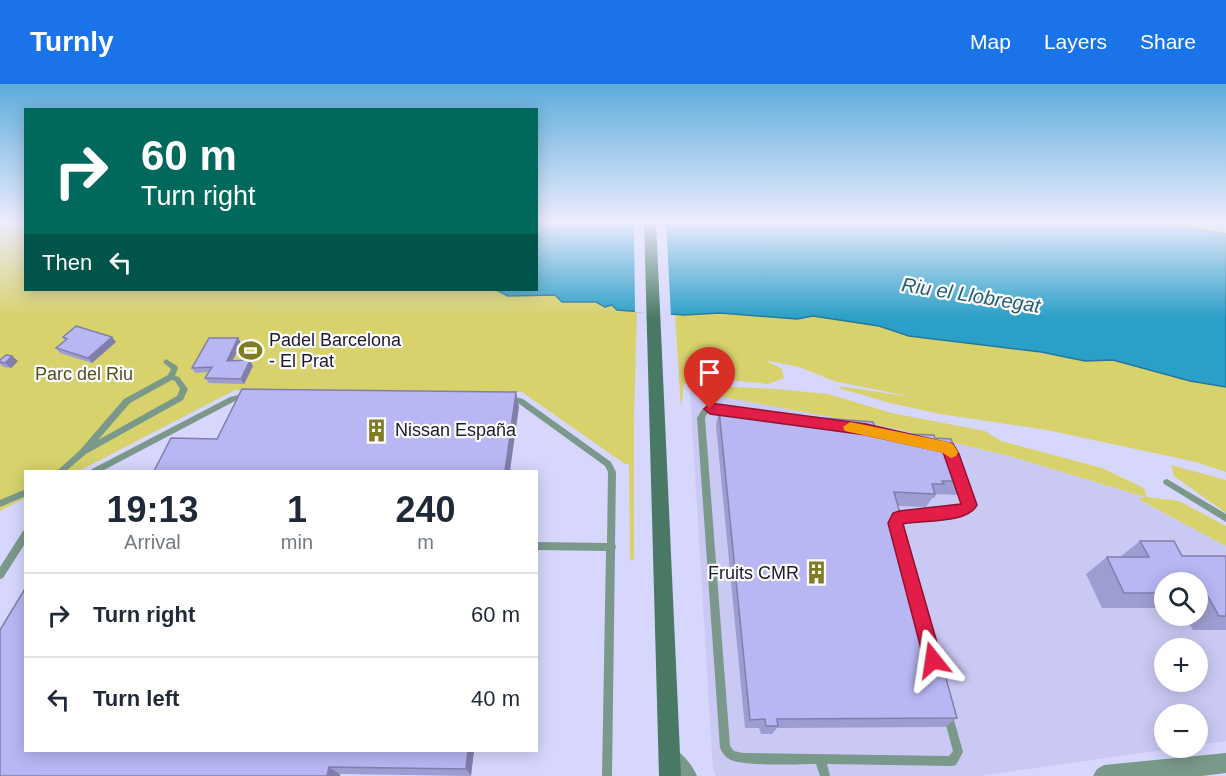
<!DOCTYPE html>
<html lang="en">
<head>
<meta charset="utf-8">
<style>
	:root { --surface:#fff; --page:#f2f2f3; --text:#1f2937; --muted:#747a83; --line:#e0e1e3; --accent:#1a73e8 }
	body { margin:0; font-family:Arial,sans-serif; background:var(--page); color:var(--text); height:100vh; display:flex; flex-direction:column; font-size:22px; white-space:nowrap }
	* { box-sizing:border-box; margin:0 }
	p { font-size:20px; color:var(--muted) }
	.icon { flex:none; width:33px; height:33px; fill:none; stroke:currentColor; stroke-width:2; stroke-linecap:round; stroke-linejoin:round }
	.map { position:relative; flex:1; overflow:hidden }
	.drawer { position:absolute; left:24px; top:386px; width:514px; height:282px; display:flex; flex-direction:column; background:var(--surface); border-radius:0px; box-shadow:0 3px 15px #0003 }
	.drawer>* { flex:none }
	.banner { position:absolute; left:24px; top:24px; width:514px; height:183px; border-radius:0px; box-shadow:0 3px 15px #0003; background:#00695c; color:#fff; overflow:hidden }
	.buttons { position:absolute; left:1154px; top:488px; display:grid; gap:12px }
	.buttons a { display:grid; place-items:center; width:54px; height:54px; border-radius:50%; background:var(--surface); box-shadow:0 3px 15px #0003; font-size:30px }
	.pin { position:absolute; display:grid; place-items:center; width:51px; height:51px; color:#fff; margin:-62px -26px; border-radius:50% 50% 50% 0; rotate:-45deg; box-shadow:0 0 6px #0007 }
	.pin .icon { rotate:45deg }
	.me { position:absolute; width:66px; margin:-33px; rotate:345deg; stroke-linejoin:round; filter:drop-shadow(0 0 4px #0008) }
	.turn { display:flex; align-items:center; gap:21px; height:126px; padding:0 18px; font-size:27px }
	.turn .icon { width:78px; height:78px; stroke-width:2.5 }
	.turn b { display:block; font-size:42px; line-height:51px }
	.then { display:flex; align-items:center; height:57px; padding:0 18px; background:#0003; gap:12px; font-size:22px }
	.eta { display:flex; justify-content:space-evenly; align-items:center; height:102px; text-align:center }
	.eta b { font-size:36px; font-weight:800; line-height:42px }
	ul { padding:0; list-style:none }
	li { display:flex; align-items:center; gap:18px; height:84px; padding:0 18px; border-top:2px solid var(--line) }
	li div { flex:1 }
	li b { display:block; font-size:22px }
	li em { font-style:normal }
	header { display:flex; align-items:center; gap:36px; box-sizing:border-box; height:84px; padding:0 30px; background:var(--accent); color:#fff }
	header strong { font-size:28px }
	nav { display:flex; gap:33px; margin-inline-start:auto; font-size:21px }
	.map>svg:first-child { display:block }
</style>
</head>
<body>
<header>
<strong>Turnly</strong>
<nav><a>Map</a><a>Layers</a><a>Share</a></nav>
</header>
<div class="map">
<svg width="1226" height="692" viewBox="0 0 1226 692">
	<rect width="100%" height="100%" fill="#d7d7fe"/>
	<path fill="#cac9f4" fill-rule="evenodd" d="M690,307l207,38 116,28 134,41 -8,2 87,46v195l-29,4v-31h-33v33h20l-205,29h-263l-3,-6zM1164,498h33v33h-33zM1164,564h33v33h-33z"/>
	<path fill="#d7d26b" d="M0,137l25,1 1,68h470c18,9 36,3 56,4 14,2 28,7 42,9 7,0 10,4 18,2l5,5h20l-3,109v140l-4,2 -1,-97h-4l-103,-72 -287,-2 -156,81h-53l-1,27 -25,13z
		M1145,137h32l49,8v5z
		M720,229l77,6 16,-3 66,10 30,10 126,16 50,9 28,-1 77,21 36,6v85l-30,-10 -149,-32 -107,-16 -50,-11 -48,-14 -4,-3 74,11 -78,-16 -35,-14 -34,-7 17,9 2,9 -16,6 -70,-7 -14,7 -3,24 -6,-94z
		M693,301l82,4 53,5 64,19 93,18 16,10 101,27 42,20 3,9 32,4 47,25v20l-88,-47 7,-2 -132,-40 -116,-28 -207,-38z
		M1171,381l55,15v33l-52,-37z"/>
	<path fill="#2a9fc7" stroke="#26779a" stroke-width="1.5" d="M537,137h608l81,13v153l-36,-6 -77,-21 -28,1 -44,-9 -132,-16 -30,-10 -66,-10 -16,3 -77,-6 -36,2 -67,-5 -5,-5 -7,2 -9,-5h-34l-7,-7 -47,1 -12,-6h41z"/>
	<path fill="#d7d7fe" d="M634,137h32l5,95 -36,-4z"/>
	<g fill="none" stroke-linecap="round" stroke-linejoin="round">
		<path fill="#7a998b" fill-rule="evenodd" d="M166,275l11,7 1,2 -3,8 4,1 9,12 -5,11 -97,54 -20,17h-9l23,-21 44,-51 44,-24 3,-6 -8,-7zM172,296l3,1 5,8 -3,7 -79,44 32,-37z
			M247,309l3,1 1,2 -1,2 -15,3 -133,70h-11l1,-2 138,-72z
			M508,311l15,4 88,63 5,10 -1,72 1,3 -1,3 -3,226h-10l4,-225 -69,-1v-8l70,1 1,-71 -3,-6 -87,-63 -13,-3 -1,-2 1,-2z
			M710,322l156,21 85,19 5,8 17,51c-2,4 -4,7 -8,9l-64,7 -2,3 64,228 -7,13 -4,1 -125,-2 3,12h-10l-4,-12c-18,0 -74,3 -87,-5 -4,-2 -7,-7 -9,-11l-23,-330 6,-10zM708,328l158,21 80,18 2,4 17,49 -2,3 -64,7 -3,1 -5,8 62,228 -4,5 -206,-3 -9,-2 -4,-5 -25,-328z
			M1167,395l59,35v8l-62,-38 -1,-2 1,-2z
			M26,405v7l-26,11v-7z
			M26,446v12l-23,36 -3,1v-12l23,-36z"/>
		<path fill="#7a998b" fill-rule="evenodd" d="M669,662c12,5 23,18 28,30h-25l-13,-20 3,-7z
			M1226,669v20l-24,3h-109l4,-7 7,-4z"/>
		<path fill="#497965" fill-rule="evenodd" d="M644,137h12l25,555h-22z"/>
	</g>
	<path fill="#9e9dd1" d="M63,253l53,5 -24,21 -32,-10 -4,-5 9,-8z
		M241,259l-9,18 21,5 -9,18 -35,-1 -4,-5 4,-6 -14,1 -3,-5z
		M12,272l6,5 -7,7 -7,-1 -4,-3v-4z
		M719,326l158,23 58,5 31,43 -10,14 -19,-1 -3,4h-2l-6,9 -28,-1 59,212 -12,9 -168,1 -5,6h-11l-2,-6h-14l-29,-303z
		M1140,457l42,15h44v74h-33l-8,-15h12v-33h-33v26h-62l-16,-34 21,-17h13z
		M26,503l448,163 -3,26 -131,-2z"/>
	<path fill="#817faa" d="M112,253l4,5 -24,21 -4,-5z
		M238,254l3,5 -11,23 -3,-5z
		M12,272l6,5 -7,7 -6,-5z
		M250,276l3,6 -9,18 -3,-5z
		M516,308l3,15 -9,64h-5z
		M468,666h6l-3,26 -5,-7z
		M329,683l11,7v2h-13z"/>
	<path fill="#b8b6f3" stroke="#817faa" stroke-width="1.5" d="M76,242l36,11 -24,21 -32,-10 11,-9 -4,-2z
		M209,254h29l-11,23 23,-1 -9,19 -36,-1 7,-11 -20,1z
		M6,271l6,1 -7,7 -5,-1v-2z
		M242,305l274,3 -11,79h-351l17,-33 46,1z
		M719,326l154,12 4,11 57,2 1,3 16,1 15,42h-24l2,3h-12l3,10 -41,-2 63,226 -180,1 1,7h-12l-1,-7 -15,1z
		M1140,457h34l8,15h44v60h-7l-13,-23h-9v-11h-33v11h-40l-17,-36h42z
		M26,503v163h442l-2,19 -137,-2 -2,9h-327v-146z"/>
	<linearGradient id="sky" x2="0" y2="1"><stop stop-color="#5cacdb"/><stop offset="0.59" stop-color="#ededff"/><stop offset="1" stop-color="#ededff" stop-opacity="0"/></linearGradient>
	<rect width="1226" height="234" fill="url(#sky)"/>
	<path fill="#e11d48" stroke="#92132f" stroke-width="1.5" d="M710,319l156,21 87,20 6,10 18,51c-9,19 -55,15 -74,19l39,136 -3,7 -6,2 -6,-2 -3,-7 -36,-137 5,-10 6,-2 62,-7 -18,-52 -77,-17 -156,-21 -6,-5z"/>
	<path fill="#f59e0b" d="M850,338l98,20 5,2 5,8 -2,4 -5,2 -8,-5 -98,-22 -2,-4z"/>
	<defs>
		<symbol id="stadium-bare" viewBox="-9 -9 18 18"><path d="M0-5a6.5 5 0 1 0 0 10a6.5 5 0 1 0 0-10ZM-3.5-1.8h7v3.6h-7Z" fill="#817c23" stroke="#fcfcfc" stroke-width="2.5" paint-order="stroke"/></symbol>
		<symbol id="building-bare" viewBox="-9 -9 18 18"><path d="M-4-6H4V6H1V3H-1V6H-4ZM-2.5-4.3h1.7v1.8h-1.7ZM.8-4.3h1.7v1.8H.8ZM-2.5-1h1.7V.8h-1.7ZM.8-1h1.7V.8H.8Z" fill="#817c23" stroke="#fcfcfc" stroke-width="2.5" paint-order="stroke"/></symbol>
	</defs>
	<g fill-rule="evenodd">
		<use href="#stadium-bare" x="234" y="250" width="33" height="33"/>
		<use href="#building-bare" x="360" y="330" width="33" height="33"/>
		<use href="#building-bare" x="800" y="472" width="33" height="33"/>
	</g>
	<g text-anchor="middle" stroke-width="4.5" stroke-linejoin="round" paint-order="stroke">
		<g font-size="18" fill="#1b1930" stroke="#fcfcfc" text-anchor="start">
			<text x="269" y="262">Padel Barcelona<tspan x="269" dy="21">- El Prat</tspan></text>
			<text x="395" y="352">Nissan España</text>
			<text x="799" y="495" text-anchor="end">Fruits CMR</text>
		</g>
		<g font-size="18" fill="#53501f" stroke="#fcfcfc">
			<text x="84" y="296">Parc del Riu</text>
		</g>
		<g font-size="20" font-style="italic" fill="#235e73" stroke="#fcfcfc">
			<text transform="translate(971 211) rotate(9)" y="7">Riu el Llobregat</text>
		</g>
	</g>
</svg>
<div class="buttons">
<a><svg class="icon" aria-label="search" viewBox="0 0 24 24"><circle cx="10" cy="10" r="6"/><path d="M15 15l6 6"/></svg></a>
<a>+</a>
<a>−</a>
</div>
<div class="pin" style="left:710px;top:325px;background:#d93025"><svg class="icon" aria-label="arrive" viewBox="0 0 24 24"><path d="M6 21V4h12l-3 4 3 4H6"/></svg></div>
<svg class="me" style="left:933px;top:576px" viewBox="-20 -20 40 40"><path d="M0-17L14 15 0 8-14 15z" fill="#e11d48" stroke="#fff" stroke-width="4"/></svg>
<div class="banner">
<div class="turn"><svg class="icon" aria-label="right" viewBox="0 0 24 24"><path d="M7 20v-9h11M14 6l5 5-5 5"/></svg><div><b>60 m</b>Turn right</div></div>
<div class="then">Then<svg class="icon" aria-label="left" viewBox="0 0 24 24"><path d="M17 20v-9H6M10 6l-5 5 5 5"/></svg></div>
</div>
<section class="drawer">
<div class="eta">
<div><b>19:13</b><p>Arrival</p></div>
<div><b>1</b><p>min</p></div>
<div><b>240</b><p>m</p></div>
</div>
<ul>
<li><svg class="icon" aria-label="right" viewBox="0 0 24 24"><path d="M7 20v-9h11M14 6l5 5-5 5"/></svg><div><b>Turn right</b></div><em>60 m</em></li>
<li><svg class="icon" aria-label="left" viewBox="0 0 24 24"><path d="M17 20v-9H6M10 6l-5 5 5 5"/></svg><div><b>Turn left</b></div><em>40 m</em></li>
</ul>
</section>
</div>
</body>
</html>
